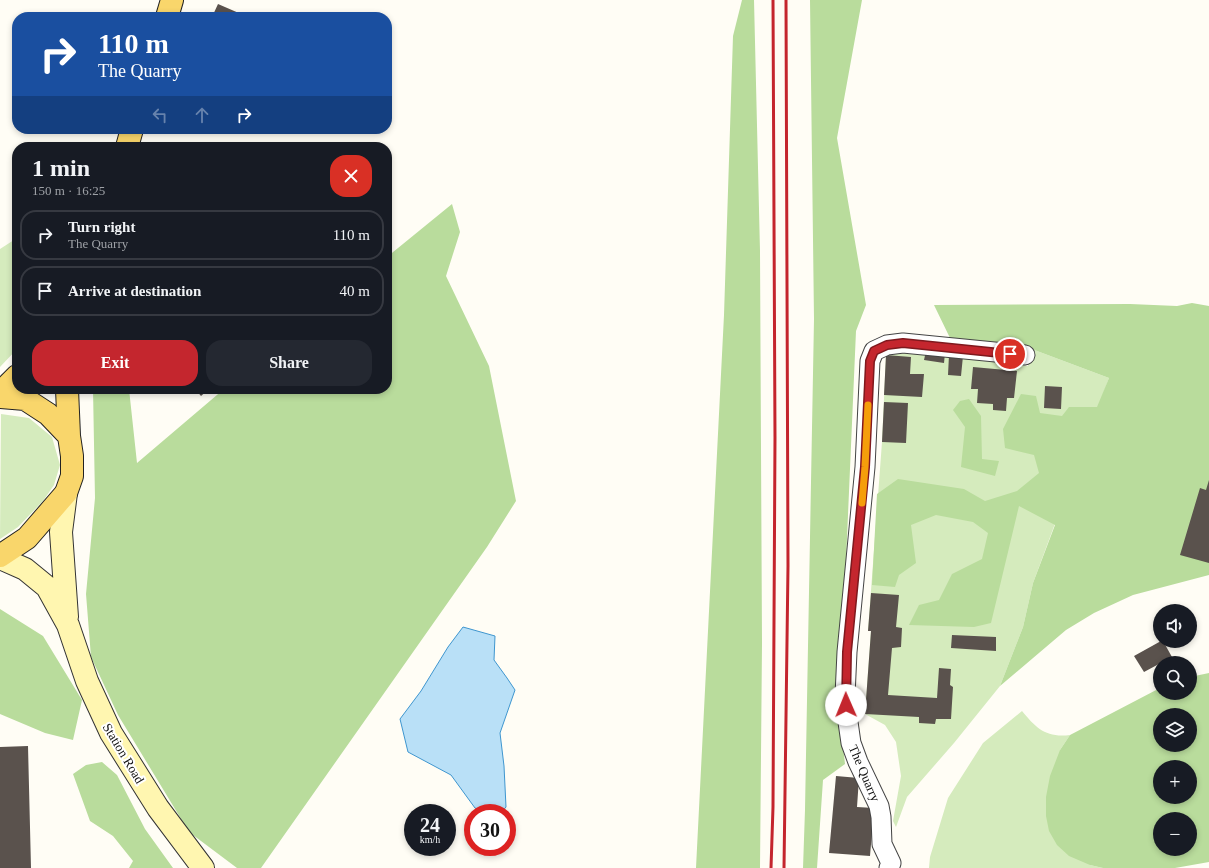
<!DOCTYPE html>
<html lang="en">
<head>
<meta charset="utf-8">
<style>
	:root { --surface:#171b24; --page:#242831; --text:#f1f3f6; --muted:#9ea1a6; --line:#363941; --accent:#c4262e }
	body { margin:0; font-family:"Times New Roman",serif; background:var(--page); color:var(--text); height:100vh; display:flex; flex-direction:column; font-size:15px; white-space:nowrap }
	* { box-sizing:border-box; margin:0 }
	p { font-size:13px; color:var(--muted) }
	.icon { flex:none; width:22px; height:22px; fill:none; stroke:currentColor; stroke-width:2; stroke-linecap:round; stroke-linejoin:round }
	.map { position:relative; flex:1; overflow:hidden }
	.side { position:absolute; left:12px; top:142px; width:380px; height:252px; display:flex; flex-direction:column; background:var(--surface); border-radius:16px; box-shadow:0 2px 6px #0003 }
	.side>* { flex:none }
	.hud { position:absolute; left:12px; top:12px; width:380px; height:122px; border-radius:16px; box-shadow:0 2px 6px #0003; background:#1a4fa0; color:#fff; overflow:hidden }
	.controls { position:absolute; left:1153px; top:604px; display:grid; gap:8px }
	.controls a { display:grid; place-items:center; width:44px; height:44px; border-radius:50%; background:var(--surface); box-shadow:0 2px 6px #0003; font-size:20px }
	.speed { position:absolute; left:404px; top:804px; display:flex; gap:8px; font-size:20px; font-weight:700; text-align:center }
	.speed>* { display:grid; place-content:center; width:52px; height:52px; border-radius:50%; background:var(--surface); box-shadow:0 2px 6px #0003; line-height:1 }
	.speed small { font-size:10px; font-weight:400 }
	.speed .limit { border:6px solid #d22; background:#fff; color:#111 }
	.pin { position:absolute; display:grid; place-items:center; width:34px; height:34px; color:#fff; margin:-17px; border:2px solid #fff; border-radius:50%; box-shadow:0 1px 4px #0007 }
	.me { position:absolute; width:44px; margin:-22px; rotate:359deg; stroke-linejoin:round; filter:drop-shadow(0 0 3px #0008) }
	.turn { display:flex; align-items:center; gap:14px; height:84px; padding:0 20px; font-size:18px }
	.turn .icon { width:52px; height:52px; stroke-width:2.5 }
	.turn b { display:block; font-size:28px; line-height:34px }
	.lanes { display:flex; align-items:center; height:38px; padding:0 20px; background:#0003; justify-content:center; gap:20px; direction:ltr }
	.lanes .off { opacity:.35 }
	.round { display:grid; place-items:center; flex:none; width:42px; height:42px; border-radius:16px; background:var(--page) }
	.headline { display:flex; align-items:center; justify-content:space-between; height:68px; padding:0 20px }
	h1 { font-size:24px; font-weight:700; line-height:30px }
	.button { display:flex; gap:8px; margin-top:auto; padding:8px 20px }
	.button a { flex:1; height:46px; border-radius:16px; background:var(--accent); color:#fff; font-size:16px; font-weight:700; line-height:46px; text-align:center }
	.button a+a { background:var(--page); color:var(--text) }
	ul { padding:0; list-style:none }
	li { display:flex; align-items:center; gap:12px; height:50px; margin:0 8px 6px; padding:0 12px; border:2px solid var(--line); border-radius:16px }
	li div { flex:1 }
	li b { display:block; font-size:15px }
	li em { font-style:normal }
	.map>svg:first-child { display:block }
</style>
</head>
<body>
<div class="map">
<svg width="1209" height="868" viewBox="0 0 1209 868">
	<rect width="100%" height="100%" fill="#fffdf5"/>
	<path fill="#d5ebbd" d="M17,238v111l-17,18v-118z
		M1029,348l80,30 -76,205 -10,44 -23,59 -46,57 -47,54 -11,30 -3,-6 8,-45 -5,-34 -11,-17 -20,-11 6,-83h-3l14,-189 4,-87 12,-4 65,5 65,10z
		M1,414l28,4 23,19 8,28 -6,20 -11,16 -25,26 -18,12z
		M1022,711c14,17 24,27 48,24l-10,15 30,115 13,3h-174l1,-11 18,-59 35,-55z"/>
	<path fill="#b9dc9c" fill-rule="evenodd" d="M742,0h12l6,251 2,392 -2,225h-64l28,-553 9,-279z
		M810,0h52l-25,138 29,167 -10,26 -11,253 -7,117 7,63 -22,16 -6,88h-14l2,-58 9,-491z
		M452,204l8,28 -14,44 43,90 27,135 -29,46 -226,321h-24l-48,-36 -71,-117 -27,-58 -5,-63 9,-96 -2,-109h36l8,74 87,-74h163v-132z
		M1192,303l17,3v269l-76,20 -39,18 -28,17 -66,56 23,-59 10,-44 22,-58 -36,-19 -28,117 -17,4 -65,-2 10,-20 20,-5 13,-26 30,-15 6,-26 -15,-11 -37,-7 -25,10 5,38 -17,12 -4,12 -23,-2 5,-91 21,-15 66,10 21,12 32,-10 22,-18 -5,-18 -29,-7 -2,-19 18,-35 15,2 4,17 22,3 7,-9h28l12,-29 -80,-30 -79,-10 -16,-33 196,-1 47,2z
		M969,399l12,17 1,43 17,2 -4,15 -34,-9 4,-40 -12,-17 7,-9z
		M0,609l43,27 39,64 -9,40 -28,-7 -45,-19z
		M1209,673v189l-34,6h-72l-13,-3 -21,-9 -12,-11 -8,-14 -3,-15v-19l4,-21 10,-26 10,-15 90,-47v5h30v-16zM1160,715h30v30h-30zM1160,767h30v30h-30zM1160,819h30v30h-30z
		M102,762l15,13 28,54 28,39h-44l4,-7 -20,-25 -23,-15 -17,-47 13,-9z"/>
	<path fill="#b9e0f7" stroke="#3f96cf" d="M463,627l32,9 -1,24 13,18 8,12 -15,43 4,33 2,41 -5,6h-17l-9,-5 -24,-33 -43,-23 -8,-33 21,-28 27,-44z"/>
	<path fill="#5a524d" d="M218,4l30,13h-36z
		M926,351l19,2 -1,10 -20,-3z
		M886,355l25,2 -1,17h14l-2,23 -38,-2z
		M949,355l14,1 -2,20 -13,-1z
		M973,367l44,4 -3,27h-7l-1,13 -13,-1v-6l-16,-1 1,-14h-7z
		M1045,386l17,1 -1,22 -17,-1z
		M195,389h14l-8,7z
		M884,402l24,1 -2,40 -24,-1z
		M1209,480v83l-29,-8 20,-67 6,2z
		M871,593l28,2 -3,32 6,1 -1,19 -9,1 -4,47 49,3 2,-30 12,1 -1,16 3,2 -2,32h-15l-1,5 -16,-1v-6l-54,-3 6,-83h-3z
		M952,635l44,2v14l-45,-3z
		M1161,641h2l9,16 -28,15 -10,-16z
		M28,746l3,122h-31v-121z
		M836,776l23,2 -2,29 17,1 -4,48 -41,-3z"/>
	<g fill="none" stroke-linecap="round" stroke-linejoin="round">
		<defs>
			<path id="minor" d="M889,868l2,-5 -9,-19 -1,-27 -2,-11 -21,-44 -7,-19 -4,-28 -2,-19 2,-44 18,-185 5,-106 4,-10 13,-6 16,-2 122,12"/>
			<path id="secondary" d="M66,493l-5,39 6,85
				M0,558l25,11 22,18 21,38 19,56 24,52 47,75 45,60"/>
			<path id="primary" d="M167,17l5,-17
				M127,147l5,-18
				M0,393l17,-17
				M0,397l25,2 23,15 21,22
				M0,556l27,-18 39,-45 6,-17v-20l-3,-20 -2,-47"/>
		</defs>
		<use href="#minor" stroke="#444" stroke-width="21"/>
		<use href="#secondary" stroke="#333" stroke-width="24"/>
		<use href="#primary" stroke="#222" stroke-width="24"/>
		<use href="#minor" stroke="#fff" stroke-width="19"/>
		<use href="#secondary" stroke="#fff6b0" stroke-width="22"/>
		<use href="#primary" stroke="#f9d66b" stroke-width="22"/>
		<path stroke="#c4262e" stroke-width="3" d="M771,868l2,-61 2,-370 -2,-437
			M784,868l4,-302 -2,-566"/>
	</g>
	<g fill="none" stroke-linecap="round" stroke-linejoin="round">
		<defs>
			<path id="route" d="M846,705l1,-53 18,-185 5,-106 4,-10 13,-6 16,-2 107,11"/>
		</defs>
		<use href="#route" stroke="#7f191e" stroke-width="10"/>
		<use href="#route" stroke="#c4262e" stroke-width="7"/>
		<path stroke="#f59e0b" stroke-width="7" d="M862,503l3,-36 3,-62"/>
	</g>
	<g text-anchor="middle" stroke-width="4" stroke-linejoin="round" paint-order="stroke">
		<g font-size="13" fill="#111" stroke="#fff">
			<text transform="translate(124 753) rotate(59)" y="5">Station Road</text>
			<text transform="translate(865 773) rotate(67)" y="5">The Quarry</text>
		</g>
	</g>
</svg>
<div class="controls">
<a><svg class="icon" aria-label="sound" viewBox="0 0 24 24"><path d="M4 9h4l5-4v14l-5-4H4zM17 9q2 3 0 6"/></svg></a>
<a><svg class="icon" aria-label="search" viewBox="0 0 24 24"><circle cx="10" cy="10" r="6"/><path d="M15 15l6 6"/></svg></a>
<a><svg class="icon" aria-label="layers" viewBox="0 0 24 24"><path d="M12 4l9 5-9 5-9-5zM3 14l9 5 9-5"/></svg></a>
<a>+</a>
<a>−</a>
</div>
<div class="speed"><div>24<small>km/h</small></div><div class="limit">30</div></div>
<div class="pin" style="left:1010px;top:354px;background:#d93025"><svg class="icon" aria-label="arrive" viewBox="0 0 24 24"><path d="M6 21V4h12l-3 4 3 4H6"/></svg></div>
<svg class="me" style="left:846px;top:705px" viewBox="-20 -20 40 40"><circle r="19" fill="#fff"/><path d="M0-13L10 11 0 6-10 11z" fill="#c4262e"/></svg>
<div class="hud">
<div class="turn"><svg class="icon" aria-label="right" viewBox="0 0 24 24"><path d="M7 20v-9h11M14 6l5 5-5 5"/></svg><div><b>110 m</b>The Quarry</div></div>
<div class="lanes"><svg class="icon off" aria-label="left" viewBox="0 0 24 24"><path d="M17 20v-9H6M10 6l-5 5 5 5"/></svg><svg class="icon off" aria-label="ahead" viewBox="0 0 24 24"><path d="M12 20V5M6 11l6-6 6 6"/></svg><svg class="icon" aria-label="right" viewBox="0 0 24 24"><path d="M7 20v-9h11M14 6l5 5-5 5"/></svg></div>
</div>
<section class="side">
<div class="headline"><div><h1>1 min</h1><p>150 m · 16:25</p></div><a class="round" style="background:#d93025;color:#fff"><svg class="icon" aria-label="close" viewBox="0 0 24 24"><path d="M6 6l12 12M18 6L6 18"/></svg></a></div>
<ul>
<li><svg class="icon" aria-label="right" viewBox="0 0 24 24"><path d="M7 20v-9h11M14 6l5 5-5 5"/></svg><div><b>Turn right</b><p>The Quarry</p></div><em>110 m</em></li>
<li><svg class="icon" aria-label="arrive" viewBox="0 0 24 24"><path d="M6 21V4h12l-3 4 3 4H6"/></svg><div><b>Arrive at destination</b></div><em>40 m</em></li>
</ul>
<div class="button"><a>Exit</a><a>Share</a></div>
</section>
</div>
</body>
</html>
